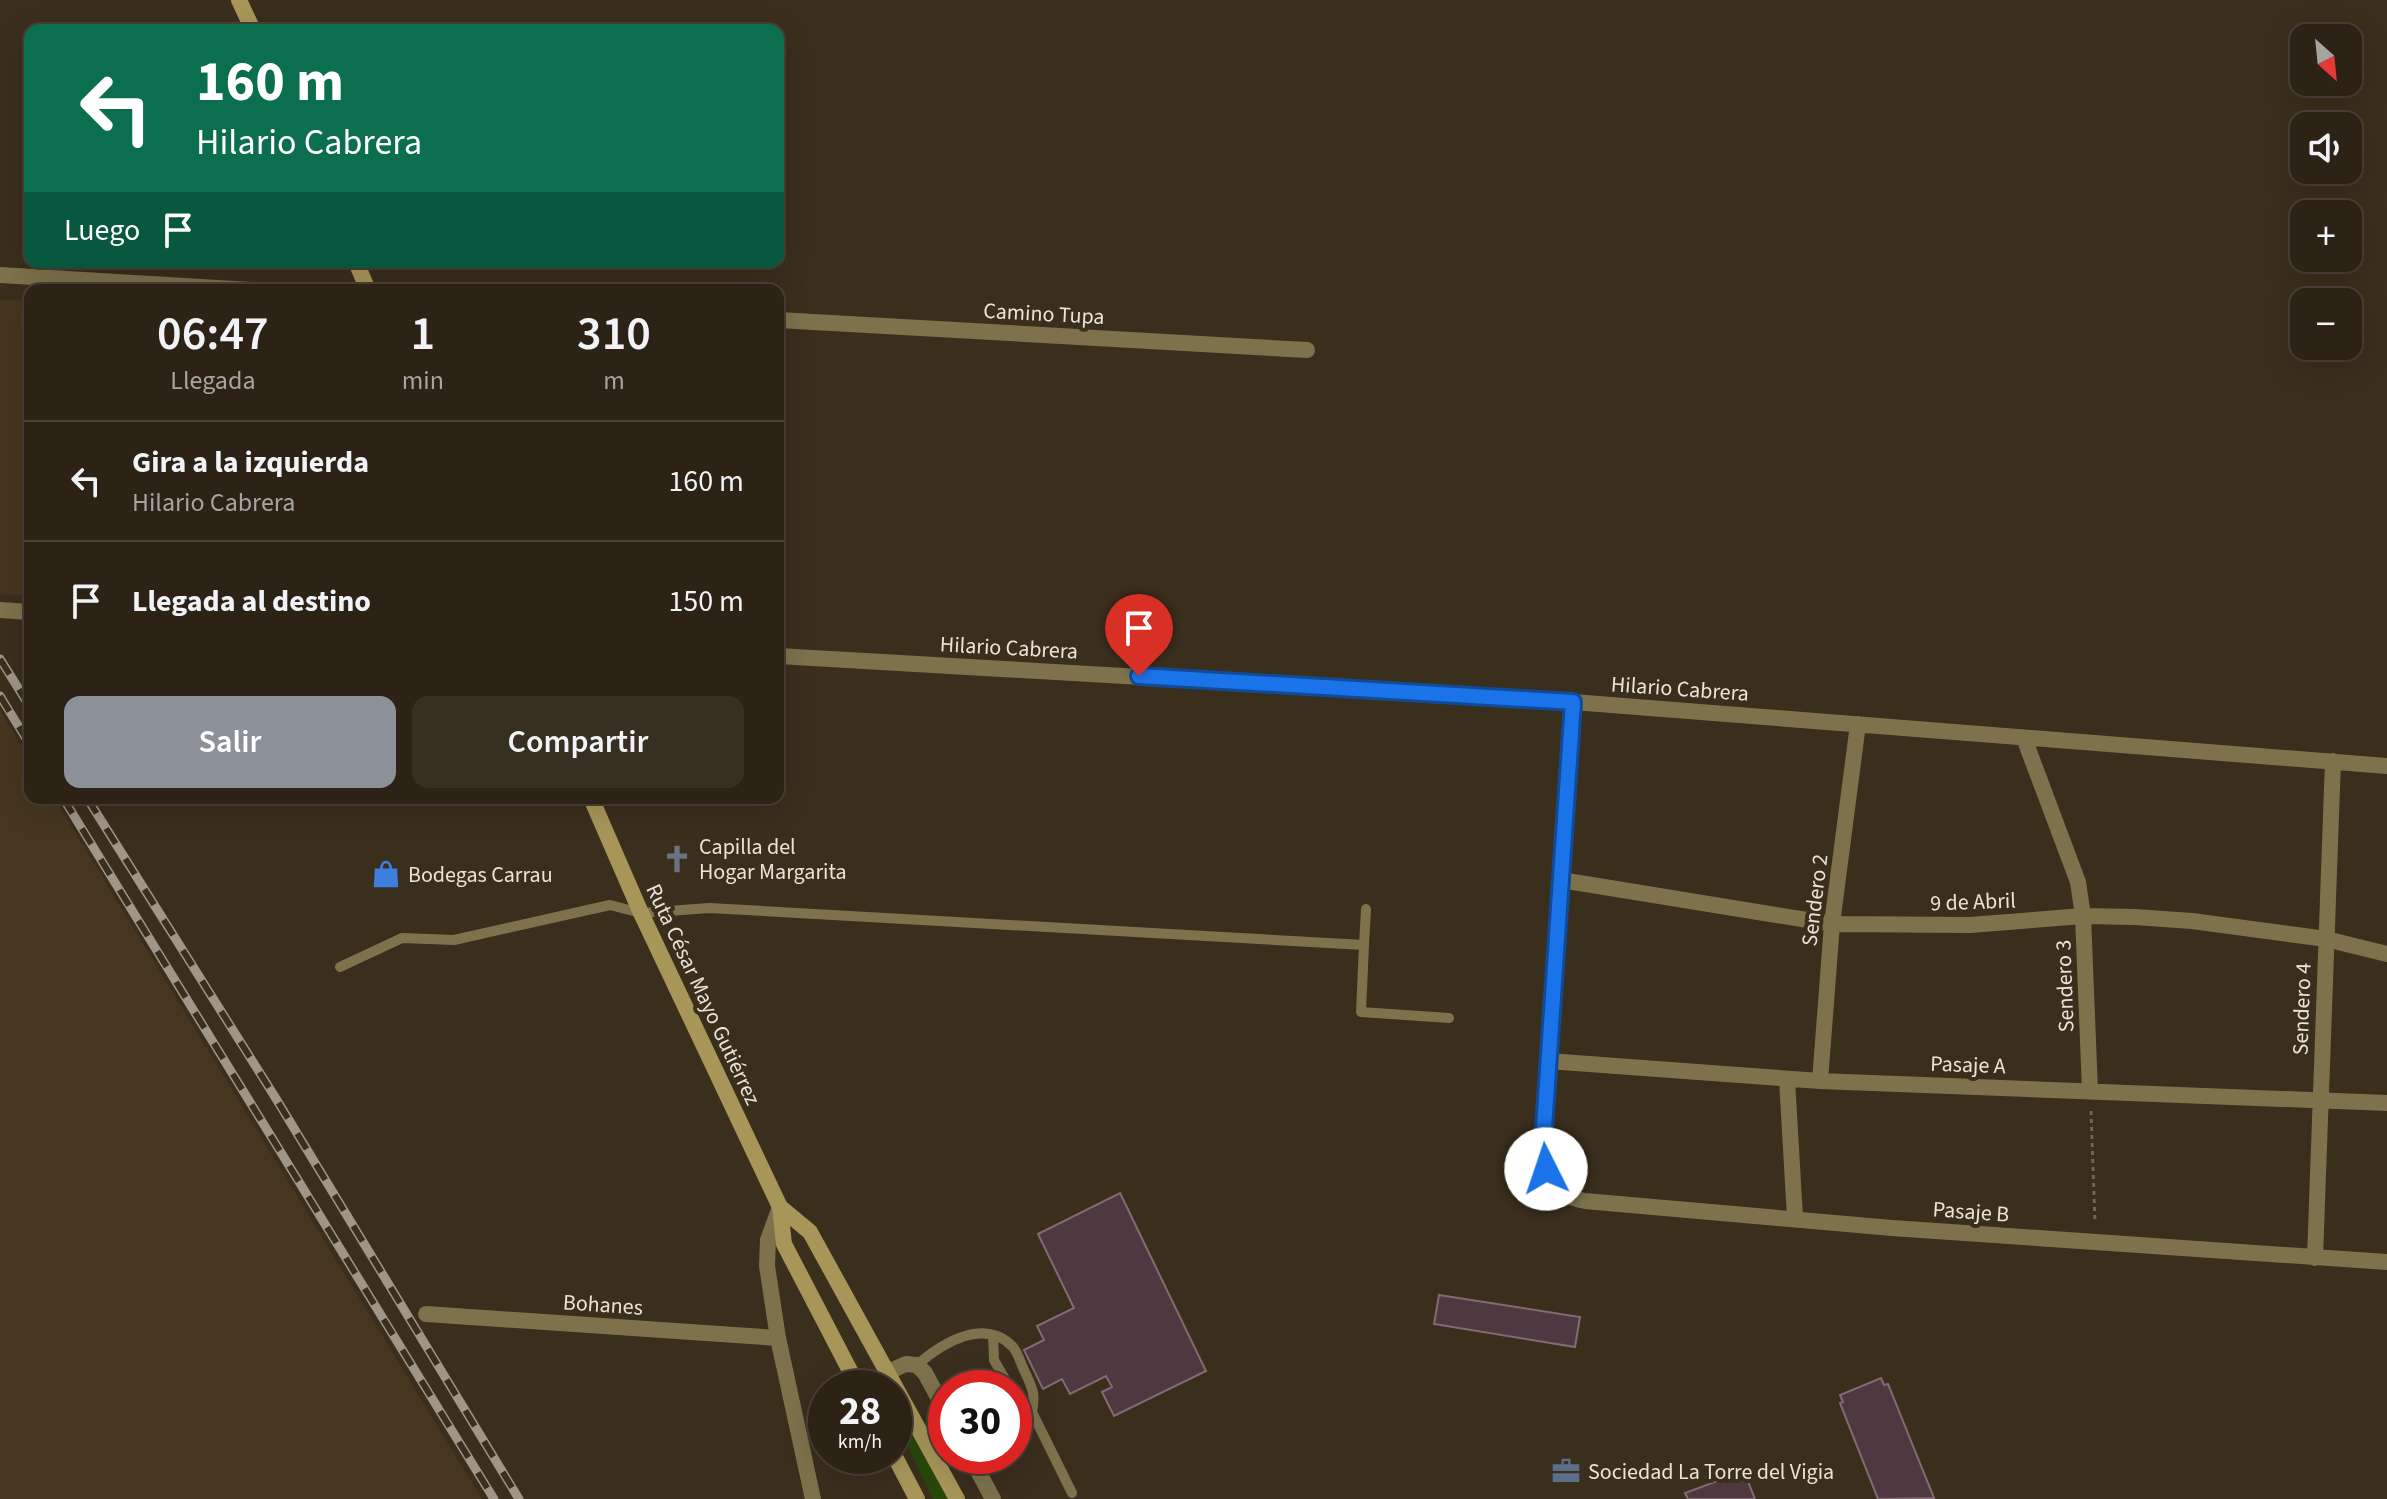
<!DOCTYPE html>
<html lang="es">
<head>
<meta charset="utf-8">
<style>
	:root { --surface:#2c2216; --page:#382f23; --text:#f1f3f6; --muted:#a6a4a1; --line:#483f35; --accent:#8c9099 }
	body { margin:0; font-family:"Source Sans 3",sans-serif; background:var(--page); color:var(--text); height:100vh; display:flex; flex-direction:column; font-size:30px; white-space:nowrap }
	* { box-sizing:border-box; margin:0 }
	p { font-size:26px; color:var(--muted) }
	.icon { flex:none; width:44px; height:44px; fill:none; stroke:currentColor; stroke-width:2; stroke-linecap:round; stroke-linejoin:round }
	.map { position:relative; flex:1; overflow:hidden }
	.side { position:absolute; left:24px; top:284px; width:760px; height:520px; display:flex; flex-direction:column; background:var(--surface); border-radius:16px; box-shadow:0 8px 32px #0002,0 0 0 2px var(--line) }
	.side>* { flex:none }
	.guide { position:absolute; left:24px; top:24px; width:760px; height:244px; border-radius:16px; box-shadow:0 8px 32px #0002,0 0 0 2px var(--line); background:#0b6e4f; color:#fff; overflow:hidden }
	.needle { width:52px; rotate:153deg }
	.buttons { position:absolute; left:2290px; top:24px; display:grid; gap:16px }
	.buttons a { display:grid; place-items:center; width:72px; height:72px; border-radius:16px; background:var(--surface); box-shadow:0 8px 32px #0002,0 0 0 2px var(--line); font-size:40px }
	.speed { position:absolute; left:808px; top:1370px; display:flex; gap:16px; font-size:40px; font-weight:700; text-align:center }
	.speed>* { display:grid; place-content:center; width:104px; height:104px; border-radius:50%; background:var(--surface); box-shadow:0 8px 32px #0002,0 0 0 2px var(--line); line-height:1 }
	.speed small { font-size:20px; font-weight:400 }
	.speed .limit { border:12px solid #d22; background:#fff; color:#111 }
	.pin { position:absolute; display:grid; place-items:center; width:68px; height:68px; color:#fff; margin:-82px -34px; border-radius:50% 50% 50% 0; rotate:-45deg; box-shadow:0 0 8px #0007 }
	.pin .icon { rotate:45deg }
	.me { position:absolute; width:88px; margin:-44px; rotate:356deg; stroke-linejoin:round; filter:drop-shadow(0 0 6px #0008) }
	.turn { display:flex; align-items:center; gap:28px; height:168px; padding:0 40px; font-size:36px }
	.turn .icon { width:104px; height:104px; stroke-width:2.5 }
	.turn b { display:block; font-size:56px; line-height:68px }
	.then { display:flex; align-items:center; height:76px; padding:0 40px; background:#0003; gap:16px; font-size:30px }
	.eta { display:flex; justify-content:space-evenly; align-items:center; height:136px; text-align:center }
	.eta b { font-size:48px; font-weight:600; line-height:56px }
	.action { display:flex; gap:16px; margin-top:auto; padding:16px 40px }
	.action a { flex:1; height:92px; border-radius:16px; background:var(--accent); color:#fff; font-size:32px; font-weight:600; line-height:92px; text-align:center }
	.action a+a { background:var(--page); color:var(--text) }
	ul { padding:0; list-style:none }
	li { display:flex; align-items:center; gap:24px; height:120px; padding:0 40px; border-top:2px solid var(--line) }
	li div { flex:1 }
	li b { display:block; font-size:30px }
	li em { font-style:normal }
	.map>svg:first-child { display:block }
</style>
</head>
<body>
<div class="map">
<svg width="2387" height="1499" viewBox="0 0 2387 1499">
	<rect width="100%" height="100%" fill="#3a2e1d"/>
	<path fill="#46361f" d="M0,300l30,1v295l-30,-2z
		M0,710l30,49v39h24l428,701h-482z"/>
	<path fill="#28480b" d="M894,1406h2l52,93h-15l-39,-82z"/>
	<path fill="#4f3940" stroke="#846b73" stroke-width="2" d="M1120,1193l86,178 -92,45 -12,-24 10,-5 -6,-11 -36,18 -8,-15 -19,10 -19,-39 20,-10 -7,-14 37,-18 -36,-74z
		M1439,1295l141,22 -5,30 -141,-23z
		M1881,1378l3,7 4,-1 46,114 -56,1 -38,-96 3,-1 -3,-7z
		M1744,1471l11,28h-67l-3,-6z"/>
	<g fill="none" stroke-linecap="round" stroke-linejoin="round">
		<path stroke="#726758" stroke-width="3" stroke-dasharray="4 4" stroke-linecap="butt" d="M2091,1111l4,112"/>
		<path stroke="#7d724c" stroke-width="10" d="M1364,945l-3,67 88,6
			M340,967l62,-29 52,2 156,-35 31,8 68,-5 655,37 2,-36
			M993,1335l1,25 16,28
			M917,1365c25,-22 67,-48 96,-18 5,6 8,17 11,23 8,18 12,23 8,42
			M1014,1396l5,8 13,8 40,81"/>
		<path stroke="#7d724c" stroke-width="16" d="M0,275l251,15
			M778,320l529,30
			M0,610l30,2
			M778,656l795,46 814,64
			M1573,702l-30,441c4,34 5,51 42,58l307,27 495,34
			M2024,738l54,144 5,34 7,175
			M1561,880l271,44 138,1 113,-9 52,1 57,4 134,18 61,15
			M1548,1061l272,20 567,22
			M1787,1079l8,139
			M1820,1081l12,-157 26,-200
			M780,1207l-12,33 -1,26 11,72 35,161
			M2315,1258l18,-497
			M426,1314l352,24
			M888,1372l18,-8 11,1 8,8 21,39
			M970,1456l23,43"/>
		<path stroke="#a89659" stroke-width="16" d="M239,0l14,30
			M356,262l12,28
			M591,798l50,115 139,294 4,37 75,144
			M780,1207l30,25 147,267
			M894,1455l23,44"/>
		<defs>
			<path id="rail" d="M0,659l30,48
				M0,696l30,49
				M63,798l431,701
				M87,798l188,299 244,402"/>
		</defs>
		<use href="#rail" stroke="#9f9688" stroke-width="9"/>
		<use href="#rail" stroke="#3a2e1d" stroke-width="6" stroke-dasharray="18" stroke-linecap="butt"/>
	</g>
	<g fill="none" stroke-linecap="round" stroke-linejoin="round">
		<defs>
			<path id="route" d="M1139,676l434,26 -30,441 3,26"/>
		</defs>
		<use href="#route" stroke="#114b97" stroke-width="20"/>
		<use href="#route" stroke="#1a73e8" stroke-width="14"/>
	</g>
	<defs>
		<symbol id="church-bare" viewBox="-9 -9 18 18"><path d="M-1.2-6h2.4v3.5h3.3v2.4h-3.3V6h-2.4V-.1h-3.3v-2.4h3.3Z" fill="#6b7280" stroke="#3a2e1d" stroke-width="2.5" paint-order="stroke"/></symbol>
		<symbol id="shop-bare" viewBox="-9 -9 18 18"><path d="M-5-2.5h2.3a2.7 3.5 0 0 1 5.4 0H5L5.5 6h-11ZM-1.5-2.5h3a1.5 2.3 0 0 0-3 0Z" fill="#3f7fe0" stroke="#3a2e1d" stroke-width="2.5" paint-order="stroke"/></symbol>
		<symbol id="office-bare" viewBox="-9 -9 18 18"><path d="M-6-3h4V-5.5h4V-3h4V5H-6ZM-1-4.5V-3h2v-1.5ZM-6 0V1H6V0Z" fill="#5c6f8a" stroke="#3a2e1d" stroke-width="2.5" paint-order="stroke"/></symbol>
	</defs>
	<g fill-rule="evenodd">
		<use href="#church-bare" x="657" y="839" width="40" height="40"/>
		<use href="#shop-bare" x="366" y="854" width="40" height="40"/>
		<use href="#office-bare" x="1546" y="1451" width="40" height="40"/>
	</g>
	<g text-anchor="middle" stroke-width="8" stroke-linejoin="round" paint-order="stroke">
		<g font-size="22" fill="#ebe3d8" stroke="#3a2e1d">
			<text transform="translate(1044 313) rotate(3)" y="8">Camino Tupa</text>
			<text transform="translate(1009 647) rotate(3)" y="8">Hilario Cabrera</text>
			<text transform="translate(1680 688) rotate(4)" y="8">Hilario Cabrera</text>
			<text transform="translate(1814 900) rotate(-83)" y="8">Sendero 2</text>
			<text transform="translate(1973 901) rotate(-2)" y="8">9 de Abril</text>
			<text transform="translate(2064 986) rotate(-92)" y="8">Sendero 3</text>
			<text transform="translate(704 994) rotate(65)" y="8">Ruta César Mayo Gutiérrez</text>
			<text transform="translate(2301 1009) rotate(-88)" y="8">Sendero 4</text>
			<text transform="translate(1968 1064) rotate(2)" y="8">Pasaje A</text>
			<text transform="translate(1971 1211) rotate(4)" y="8">Pasaje B</text>
			<text transform="translate(603 1304) rotate(4)" y="8">Bohanes</text>
		</g>
		<g font-size="22" fill="#ebe3d8" stroke="#3a2e1d" text-anchor="start">
			<text x="699" y="854">Capilla del<tspan x="699" dy="25">Hogar Margarita</tspan></text>
			<text x="408" y="882">Bodegas Carrau</text>
			<text x="1588" y="1479">Sociedad La Torre del Vigia</text>
		</g>
	</g>
</svg>
<div class="buttons">
<a><svg class="needle" viewBox="-14 -14 28 28"><path d="M0-13l5 13h-10z" fill="#e53935"/><path d="M0 13l5-13h-10z" fill="#a6a4a1"/></svg></a>
<a><svg class="icon" aria-label="sound" viewBox="0 0 24 24"><path d="M4 9h4l5-4v14l-5-4H4zM17 9q2 3 0 6"/></svg></a>
<a>+</a>
<a>−</a>
</div>
<div class="speed"><div>28<small>km/h</small></div><div class="limit">30</div></div>
<div class="pin" style="left:1139px;top:676px;background:#d93025"><svg class="icon" aria-label="arrive" viewBox="0 0 24 24"><path d="M6 21V4h12l-3 4 3 4H6"/></svg></div>
<svg class="me" style="left:1546px;top:1169px" viewBox="-20 -20 40 40"><circle r="19" fill="#fff"/><path d="M0-13L10 11 0 6-10 11z" fill="#1a73e8"/></svg>
<div class="guide">
<div class="turn"><svg class="icon" aria-label="left" viewBox="0 0 24 24"><path d="M17 20v-9H6M10 6l-5 5 5 5"/></svg><div><b>160 m</b>Hilario Cabrera</div></div>
<div class="then">Luego<svg class="icon" aria-label="arrive" viewBox="0 0 24 24"><path d="M6 21V4h12l-3 4 3 4H6"/></svg></div>
</div>
<section class="side">
<div class="eta">
<div><b>06:47</b><p>Llegada</p></div>
<div><b>1</b><p>min</p></div>
<div><b>310</b><p>m</p></div>
</div>
<ul>
<li><svg class="icon" aria-label="left" viewBox="0 0 24 24"><path d="M17 20v-9H6M10 6l-5 5 5 5"/></svg><div><b>Gira a la izquierda</b><p>Hilario Cabrera</p></div><em>160 m</em></li>
<li><svg class="icon" aria-label="arrive" viewBox="0 0 24 24"><path d="M6 21V4h12l-3 4 3 4H6"/></svg><div><b>Llegada al destino</b></div><em>150 m</em></li>
</ul>
<div class="action"><a>Salir</a><a>Compartir</a></div>
</section>
</div>
</body>
</html>
